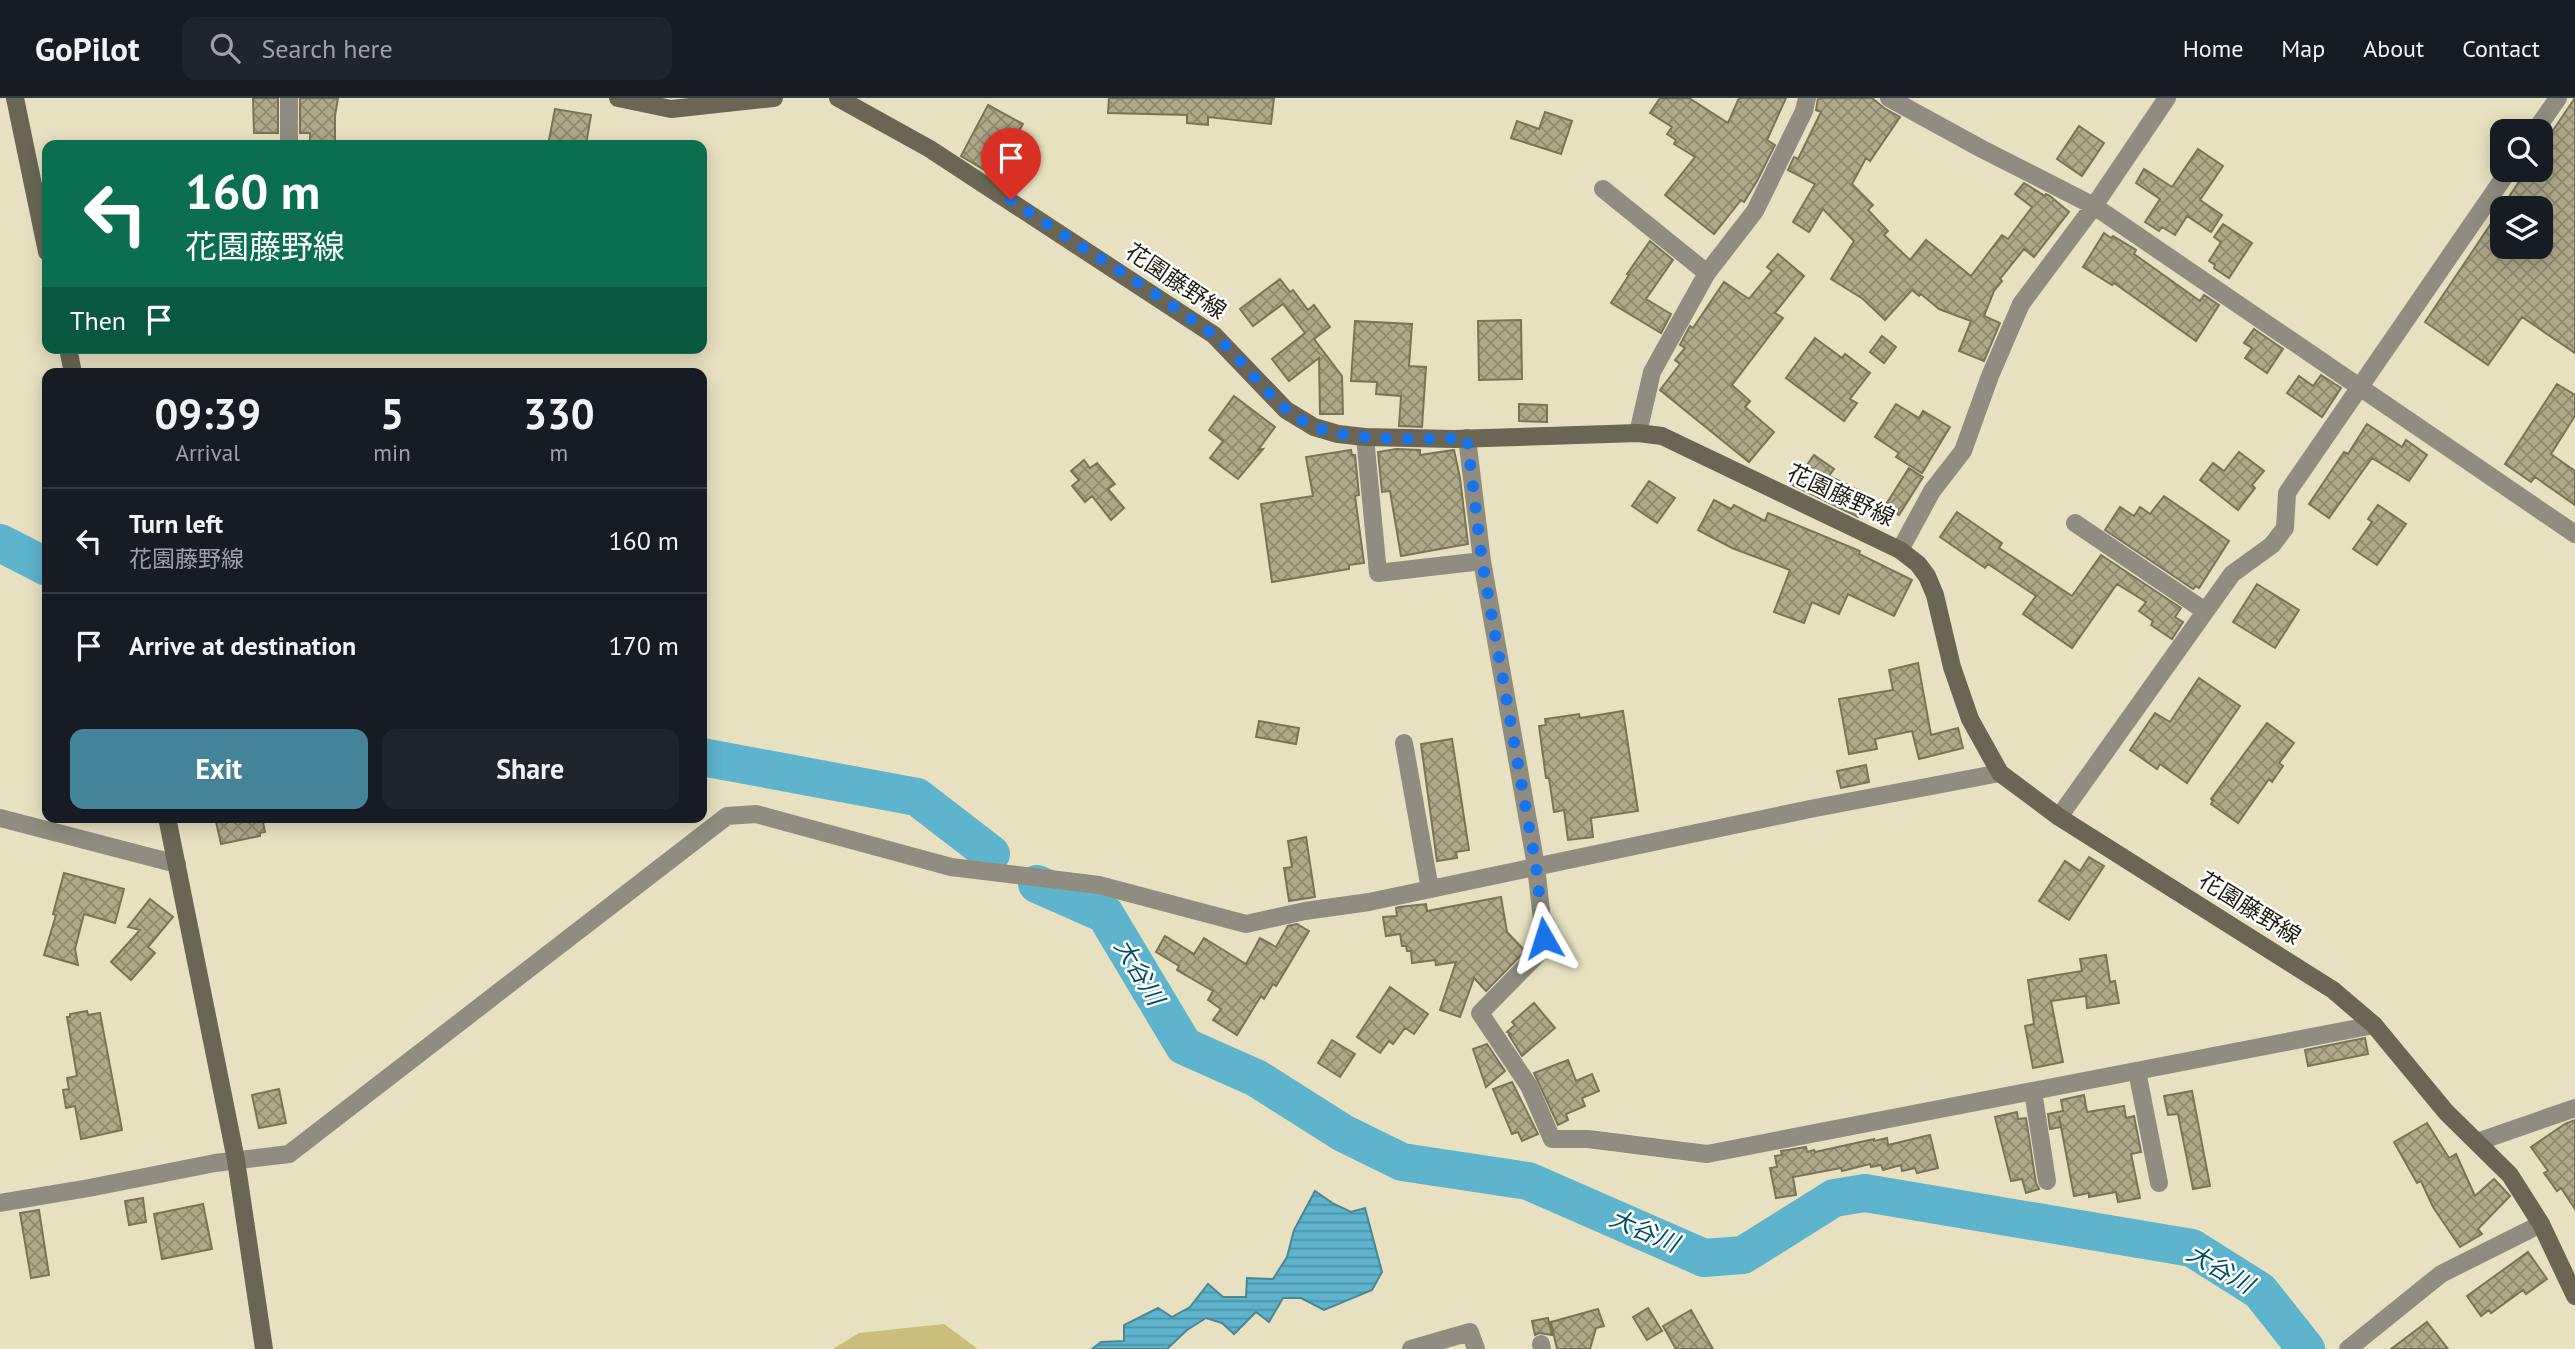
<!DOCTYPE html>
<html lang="en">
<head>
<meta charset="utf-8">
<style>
	:root { --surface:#171b24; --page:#20242c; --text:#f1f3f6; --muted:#9ea1a6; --line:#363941; --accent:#458498 }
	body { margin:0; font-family:"PT Sans","Noto Sans JP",sans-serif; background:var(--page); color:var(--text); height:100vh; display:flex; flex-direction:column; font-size:26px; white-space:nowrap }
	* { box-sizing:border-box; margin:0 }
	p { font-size:23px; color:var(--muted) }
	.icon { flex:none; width:38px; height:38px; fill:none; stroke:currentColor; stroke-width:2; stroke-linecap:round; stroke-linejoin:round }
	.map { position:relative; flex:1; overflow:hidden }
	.side { position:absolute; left:42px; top:270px; width:665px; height:455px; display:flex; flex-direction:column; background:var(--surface); border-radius:14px; box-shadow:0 4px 18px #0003 }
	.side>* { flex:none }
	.hud { position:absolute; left:42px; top:42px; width:665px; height:214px; border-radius:14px; box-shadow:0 4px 18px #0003; background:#0b6e4f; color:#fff; overflow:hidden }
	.fabs { position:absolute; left:2490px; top:21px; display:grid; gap:14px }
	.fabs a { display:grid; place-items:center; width:63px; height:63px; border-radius:14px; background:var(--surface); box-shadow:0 4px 18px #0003; font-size:35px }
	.pin { position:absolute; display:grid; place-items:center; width:60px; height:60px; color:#fff; margin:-72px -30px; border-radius:50% 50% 50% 0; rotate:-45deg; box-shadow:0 0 7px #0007 }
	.pin .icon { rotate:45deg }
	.me { position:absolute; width:77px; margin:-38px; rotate:354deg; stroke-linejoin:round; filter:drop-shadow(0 0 5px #0008) }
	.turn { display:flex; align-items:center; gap:24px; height:147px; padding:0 28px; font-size:32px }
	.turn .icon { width:91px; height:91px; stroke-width:2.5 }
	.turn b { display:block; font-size:49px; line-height:60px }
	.then { display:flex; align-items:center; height:66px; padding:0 28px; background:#0003; gap:14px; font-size:26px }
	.eta { display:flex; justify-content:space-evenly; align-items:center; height:119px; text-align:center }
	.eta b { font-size:42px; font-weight:600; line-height:49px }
	.action { display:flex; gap:14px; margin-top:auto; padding:14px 28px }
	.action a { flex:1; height:80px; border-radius:14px; background:var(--accent); color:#fff; font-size:28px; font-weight:600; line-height:80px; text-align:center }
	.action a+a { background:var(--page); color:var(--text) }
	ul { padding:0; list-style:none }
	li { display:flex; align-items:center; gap:21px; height:105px; padding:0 28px; border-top:2px solid var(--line) }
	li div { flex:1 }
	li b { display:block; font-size:26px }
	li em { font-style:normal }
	header { display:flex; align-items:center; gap:42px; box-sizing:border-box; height:98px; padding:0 35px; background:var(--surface); border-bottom:2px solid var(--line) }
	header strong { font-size:33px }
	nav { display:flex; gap:38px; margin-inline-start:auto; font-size:24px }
	.search { width:490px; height:63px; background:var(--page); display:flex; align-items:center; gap:18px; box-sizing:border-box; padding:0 24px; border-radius:14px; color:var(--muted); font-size:26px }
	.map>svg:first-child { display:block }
</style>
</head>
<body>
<header>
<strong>GoPilot</strong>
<div class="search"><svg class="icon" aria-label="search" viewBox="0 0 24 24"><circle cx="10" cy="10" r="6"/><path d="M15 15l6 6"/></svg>Search here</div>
<nav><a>Home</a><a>Map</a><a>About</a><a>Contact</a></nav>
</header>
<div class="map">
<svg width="2575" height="1251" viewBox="0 0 2575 1251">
	<defs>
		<pattern id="water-rules" width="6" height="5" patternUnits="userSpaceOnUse" patternTransform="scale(1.75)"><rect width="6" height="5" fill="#5eb3cd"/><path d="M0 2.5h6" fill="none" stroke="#4d91a5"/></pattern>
		<pattern id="building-cross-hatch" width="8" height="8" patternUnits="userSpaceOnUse" patternTransform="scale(1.75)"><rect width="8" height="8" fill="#afa889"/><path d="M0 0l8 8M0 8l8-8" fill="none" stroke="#8e886f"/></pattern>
	</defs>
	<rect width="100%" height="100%" fill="#e8e1c1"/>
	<path fill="#cbbe7d" d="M944,1226l34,25h-145l26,-16z"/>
	<path fill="url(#water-rules)" stroke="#4b8695" stroke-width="2" d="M1315,1093l19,13 17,8 14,-4 17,64 -10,18 -48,20 -23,-12h-18l-14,24 -13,-10 -22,22 -12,-11 -16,-5 -19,12 -20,19h-75l9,-7 23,-1v-16l34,-17 14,9 18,-10 18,-23 15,13h23l1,-19 26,1 14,-22 7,-27z"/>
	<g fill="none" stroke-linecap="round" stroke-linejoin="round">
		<path stroke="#5eb3cd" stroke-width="38" d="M0,445l47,24
			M702,659l215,40 74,57
			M1037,786l68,30 79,132 72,32 87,55 59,29 126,19 176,77 39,-3 91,-57 31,-5 327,55 68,43 46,58"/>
	</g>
	<path fill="url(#building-cross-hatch)" stroke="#7a7456" stroke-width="2" fill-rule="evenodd" d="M253,0h25v35h-24z
		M300,0h38l-3,18v29h-25v-12h-10z
		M1109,0h165l-3,26 -63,-7v8l-21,-2v-8l-79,-2z
		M1660,0h29l39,25 11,-25h47l-19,42 8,5 -18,36 -13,21 -3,-2 -27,34 -49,-39 30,-38 -21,-13 2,-4 -9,-6 5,-7 -22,-14z
		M1818,0h54l12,10 16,9 -30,44 -4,-3 -14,26 21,21 -5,5 20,21 -4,4 26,25 16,-20 45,36 31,-41 6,4 24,-32 -17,-13 9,-11 21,13 1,-2 4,2 19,16 -35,45 -10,-8 -24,30 2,2 -8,10 -10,25 16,7 -16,38 -25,-10 12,-30 -32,-12 -18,-15 -2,2 -7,-6 -27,30 -22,-21 -32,-20 23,-38 -31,-32 -14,23 -16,-10 22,-38 -27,-14 6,-13 4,2 23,-47 -5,-2z
		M2575,0v255l-53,-36 -34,48 -63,-43 102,-152h14v-22zM2502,110h39v39h-39z
		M988,7l35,19 -28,52 -34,-20z
		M555,11l36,6 -5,30h-38z
		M1545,14l27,9 -11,33 -50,-16 6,-17 22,8z
		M2079,28l25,17 -22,33 -25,-17z
		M2198,51l25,17 -23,34 22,15 -11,17 -24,-16 -12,19 -13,-8 -3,4 -14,-9 15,-23 -24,-16 8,-14 28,18z
		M2223,126l29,19 -23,35 -15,-10 1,-3 -6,-4 12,-19 -7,-5z
		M2104,135l7,5 2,-2 23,14 -2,4 66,47 4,-6 15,10 -23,36 -82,-58 -2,2 -29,-18z
		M1650,143l23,19 -27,39 25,15 -10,19 -50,-30 18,-28 -2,-1z
		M1778,156l26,22 -29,37 8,5 -51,67 18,16 -5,6 29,25 -25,30 -89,-72 20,-26 -5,-4 10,-12 -5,-3 10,-19 3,2 31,-46 25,17 23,-28 -5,-4z
		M1280,181l10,13 3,-2 15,20 6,-5 16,22 -16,12 28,37 1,38h-23l-1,-56 -30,23 -17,-22 33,-26 -22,-29 -30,22 -13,-17z
		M1521,222l1,59 -43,1 -1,-59z
		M1355,223l57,3 -3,42 17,1 -4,60 -23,-1 2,-30 -25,-2 1,-12 -26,-1z
		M2254,231l29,20 -16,24 -22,-15 7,-10 -8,-5z
		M1882,238l14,11 -12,16 -14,-11z
		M1815,240l27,20 3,-4 25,19 -20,26 7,4 -13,18 -58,-43z
		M2321,277l20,13 -19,29 -35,-24 12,-17 14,10z
		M2557,286l18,11v21l-24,38 24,17v34l-40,-28 -4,5 -26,-18z
		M1234,298l41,31 -17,23 5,-1 -25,30 -28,-21 13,-17 -14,-11z
		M1519,306l28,1v17l-28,-1z
		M1896,306l23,14 4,-7 27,16 -28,46 -26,-16 3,-4 -24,-16z
		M2367,326l35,23 4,-7 21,15 -18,26 -37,-23 -43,60 -20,-14 35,-52 4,2z
		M1396,351l24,1v5l34,-5 6,28 8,66 -67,12 -11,-65 -8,1 -4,-40z
		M1351,352l1,5h3l4,40 -4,1 9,67 -15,2v4l-77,13 -11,-78 52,-8 -7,-39z
		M2239,354l25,19 -12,14 3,3 -17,22 -38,-30 13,-17 11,8z
		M1814,357l20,14 -5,7 39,19 -10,22 -65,-32z
		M1084,362l6,8 7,-5 18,21 -7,5 16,19 -13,12 -19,-24 -7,6 -13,-16 7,-6 -8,-9z
		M1909,370l14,9 -24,38 -14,-9z
		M1649,383l26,17 -18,25 -25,-17z
		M2164,398l65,45 -30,47 -3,-2 -3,3 -88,-59 15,-23 14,9 6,-9 10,7z
		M1714,402l17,9 3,-4 31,16 3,-8 92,38 -1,3 53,26 -18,36 -46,-22 -9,20 -27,-12 -8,21 -30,-11 16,-42 -58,-22 -34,-18z
		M2378,407l28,19 -29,41 -24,-16 19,-27 -4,-3z
		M1957,414l45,31 -3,5 73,48 29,-41 80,53 -6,9 8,5 -11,17 -21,-14 2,-4 -14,-10 7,-9 -29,-18 -45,64 -49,-34 13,-18 -48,-32 -3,4 -45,-31z
		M2257,486l42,26 -24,38 -42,-26z
		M1918,565l13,72 27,-7 5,20 -44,11 -7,-28 -37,8 2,10 -28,5 -10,-55 54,-9 -4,-20z
		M2199,580l41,28 -53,77 -27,-19 -3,5 -27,-19 25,-37 15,9z
		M1623,613l15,100 -47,7 2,19 -25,3 -4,-30 -10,2 -5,-34h-3l-7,-52 7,-1 -1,-6 34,-5 1,4z
		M1259,623l40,7 -3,16 -40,-7z
		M2267,625l27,20 -15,20 4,3 -11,16 -3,-3 -31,44 -27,-19 2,-3 -2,-2z
		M1452,641l17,111 -13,2 1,6 -20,3 -16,-117z
		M1866,667l3,17 -28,6 -4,-17z
		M215,719h47l3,15 -5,1v3l-39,8z
		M1306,739l9,60 -26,4 -5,-33 8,-1 -4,-26z
		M2089,759l15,9 -35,54 -30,-19 26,-40 15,10z
		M64,775l60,16 -9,34 -31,-9 -9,35 3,16 -34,-10 12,-40 -3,-1z
		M1501,799l6,35 18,19 -39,40 -12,-13 -14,39 -20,-7 16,-48 -20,3 -1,-5 -23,3 -1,-12h-4l-1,-5h-4l-2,-12 -14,2 -3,-19 14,-1 -1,-8 3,-1 27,-3 1,7z
		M150,801l23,18 -25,30 7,6 -24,27 -20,-18 29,-32 -12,-3z
		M1297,826l12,7 -33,55 -3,-2 -9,15 -3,-3 -24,39 -24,-15 8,-11 -13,-9 5,-9 -36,-21 2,-4 -23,-14 9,-16 29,18 10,-16 42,26 14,-26 16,9 12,-21z
		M2106,857l4,27 5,-1 4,22 -32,5 -1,-12 -35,5 12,61 -30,6 -8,-42 9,-2 -6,-44 54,-9 -2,-12z
		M1390,889l38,27 -14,20 -9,-6 -12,16 -4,-3 -9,12 -23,-16z
		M1534,905l21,25 -33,28 -13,-21 2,-1 -4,-2 8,-7 -3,-3z
		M87,913l1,4 12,-2 22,117 -41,9 -6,-33 -9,2 -3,-18 6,-1 -2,-11 10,-2 -10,-59h3v-3z
		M2365,940l3,16 -60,12 -3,-16z
		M1332,942l23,14 -15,23 -22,-14z
		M1487,946l18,27 -19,16 -13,-38z
		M1568,962l8,21 16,-7 7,17 -17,7 3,8 -19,8 2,6 -10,5 -24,-52z
		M1512,984l26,52 -16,7 -4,-9 -6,2 -19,-45z
		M279,991l7,34 -27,5 -7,-33z
		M2192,993l18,95 -17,3 -15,-75 -10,1 -4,-19z
		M2084,997l3,17 37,-6 2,12 8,-2 7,36 -10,2 9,44 -22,4 -2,-10 -27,5v-4l-15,3 -15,-80 2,11 -11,2 -2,-15 15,-3 -2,-11z
		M2017,1014l1,7 8,-1 10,65 3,6 -13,4 -4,-14 -11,2 -16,-64z
		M2575,1022v89l-14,-21 -4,3 -13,-18 4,-2 -17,-24 34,-23z
		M2427,1025l22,35 7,-4 19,42 19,-17 16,17 -32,33 4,5 -22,13 -27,-40 -12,-26 -4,2 -23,-41z
		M1930,1037l8,33 -21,5 -2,-5 -13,3 -1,-6 -18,5 -2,-5 -10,2 -1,-3 -28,7 -1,-3 -48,9 3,18 -20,3 -6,-30 7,-1 -2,-11 7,-1 -1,-4 25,-4 1,5 7,-2 1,2 59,-13v2l13,-3 1,7z
		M143,1100l3,24 -17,3 -4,-24z
		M203,1106l9,45 -50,10 -8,-45z
		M39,1112l10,65 -18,3 -11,-65z
		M2528,1154l19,27 -21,15 -3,-4 -32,23 -2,-3 -8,6 -14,-20z
		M1648,1210l14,23 -15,9 -14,-23z
		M1598,1211l6,17 -8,2 -6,21h-33l-6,-27z
		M1691,1212l22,39h-37l-13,-23z
		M1548,1220l4,17 -13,-2 -4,2 -3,-14z
		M2427,1224l21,27h-57z"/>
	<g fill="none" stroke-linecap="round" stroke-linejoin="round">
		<path stroke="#908d80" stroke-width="18" d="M1889,0l93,51 112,57 481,328
			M2535,33l23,-33
			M289,47v-47
			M1603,91l104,84
			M1638,335l14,-61 55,-99 48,-62 49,-100 3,-13
			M1365,339l13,136 104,-12
			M1467,340l15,123 54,305 8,72 -7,17 -57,58 49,73 23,53h36l119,15 667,-129
			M2075,425l130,88
			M1900,452l32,-59 31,-40 27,-75 31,-72 73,-98 73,-108
			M1404,645l26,146
			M2059,719l173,-243 40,-29 13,-17 2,-35 222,-323
			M0,720l177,46
			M2137,973l22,112
			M2033,993l14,90
			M2477,1044l98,-34
			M0,1105l89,-15 126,-25 74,-9 438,-338 29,-2 195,53 148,18 147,39 59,-13 64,-9 441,-93 190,-36
			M1541,1246l1,5
			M1411,1251l59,-17 6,17
			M2348,1251l93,-75 100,-50"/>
		<path stroke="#6a6653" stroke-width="18" d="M15,0l32,154
			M618,0l53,11 103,-11
			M838,0l92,51 284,186 72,75 28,17 24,7 27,3 89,2 184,-6 24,3 238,114 18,14 9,12 8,19 17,72 18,52 30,54 59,44 274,173 41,35 72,87 64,63 31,49 34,72
			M68,250l5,25
			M167,719l69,343 28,189"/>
	</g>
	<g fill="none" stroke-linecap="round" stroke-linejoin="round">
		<path stroke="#1a73e8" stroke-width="12" stroke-dasharray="0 21.6" d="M1011,102c66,45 136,86 200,133 37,28 59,74 102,93 35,16 115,13 154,12l15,123 54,305 8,72"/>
	</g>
	<g text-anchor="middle" stroke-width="5" stroke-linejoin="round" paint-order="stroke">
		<g font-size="23" fill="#201e12" stroke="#fff">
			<text transform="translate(1176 183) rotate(34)" y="8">花園藤野線</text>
			<text transform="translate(1841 397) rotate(25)" y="8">花園藤野線</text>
			<text transform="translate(2250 810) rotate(32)" y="8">花園藤野線</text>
		</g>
		<g font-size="24" font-style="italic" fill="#035063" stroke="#fff">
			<text transform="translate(1139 874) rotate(59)" y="8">大谷川</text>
			<text transform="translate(1644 1133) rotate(23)" y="8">大谷川</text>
			<text transform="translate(2220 1171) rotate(30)" y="8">大谷川</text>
		</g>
	</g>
</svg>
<div class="fabs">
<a><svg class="icon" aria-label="search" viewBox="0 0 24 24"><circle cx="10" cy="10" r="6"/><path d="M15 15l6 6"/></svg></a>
<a><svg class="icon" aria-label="layers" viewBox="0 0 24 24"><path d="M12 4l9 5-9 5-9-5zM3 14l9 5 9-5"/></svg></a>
</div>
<div class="pin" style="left:1011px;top:102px;background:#d93025"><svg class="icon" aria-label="arrive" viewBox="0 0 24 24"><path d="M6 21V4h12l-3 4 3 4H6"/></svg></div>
<svg class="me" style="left:1544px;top:840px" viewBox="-20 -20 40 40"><path d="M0-17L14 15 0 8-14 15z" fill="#1a73e8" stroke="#fff" stroke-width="4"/></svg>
<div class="hud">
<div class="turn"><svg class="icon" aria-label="left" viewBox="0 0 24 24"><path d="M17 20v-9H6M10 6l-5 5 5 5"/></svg><div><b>160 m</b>花園藤野線</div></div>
<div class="then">Then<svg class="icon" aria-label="arrive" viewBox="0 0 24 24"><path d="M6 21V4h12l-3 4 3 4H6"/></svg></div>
</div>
<section class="side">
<div class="eta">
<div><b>09:39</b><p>Arrival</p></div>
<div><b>5</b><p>min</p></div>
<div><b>330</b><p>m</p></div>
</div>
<ul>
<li><svg class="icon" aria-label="left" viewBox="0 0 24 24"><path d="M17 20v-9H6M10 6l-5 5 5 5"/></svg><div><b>Turn left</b><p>花園藤野線</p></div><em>160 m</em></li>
<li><svg class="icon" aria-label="arrive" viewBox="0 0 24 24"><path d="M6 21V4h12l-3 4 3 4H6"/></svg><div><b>Arrive at destination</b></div><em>170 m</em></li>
</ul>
<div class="action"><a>Exit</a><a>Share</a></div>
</section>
</div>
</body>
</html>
